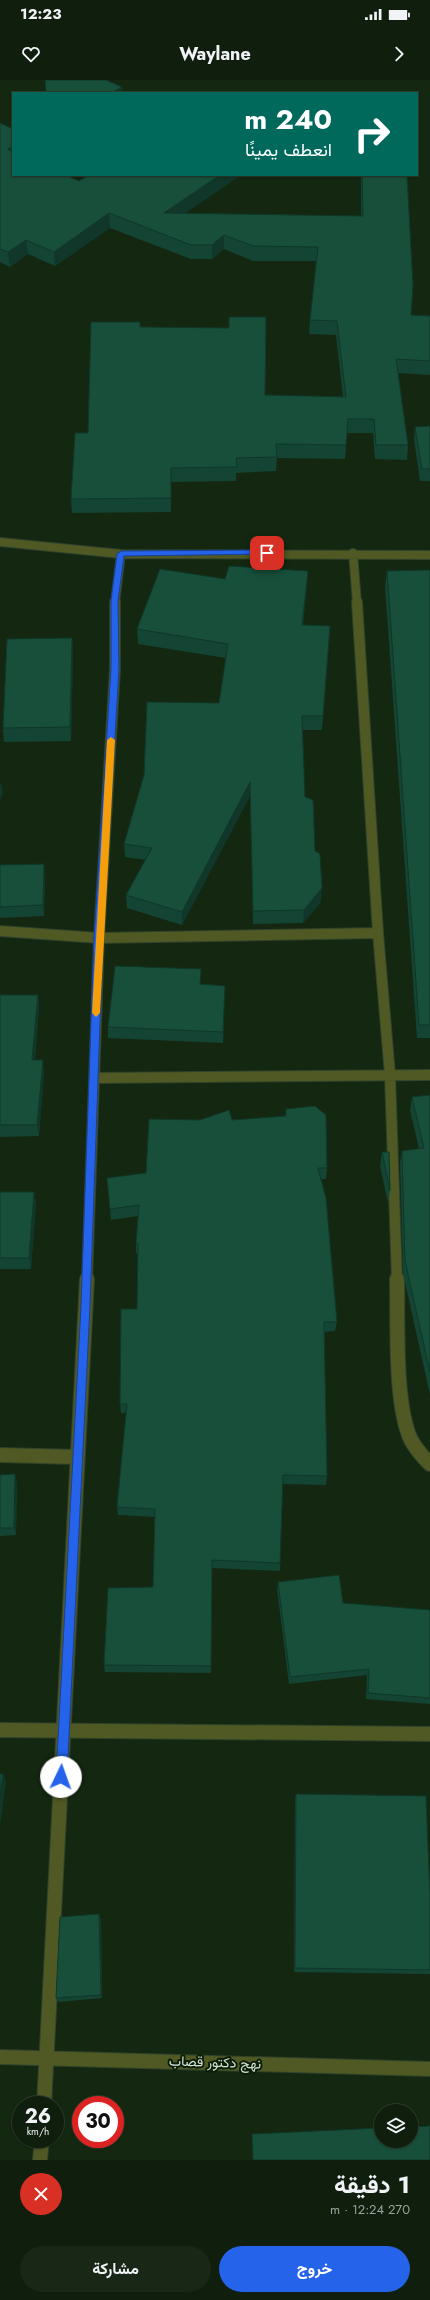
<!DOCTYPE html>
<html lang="ar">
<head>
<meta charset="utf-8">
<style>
	:root { --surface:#0f1e0d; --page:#182716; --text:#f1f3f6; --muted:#9ba29d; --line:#2f3c2e; --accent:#2563eb }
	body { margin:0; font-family:Jost,Vazirmatn,sans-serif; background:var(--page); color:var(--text); direction:rtl; height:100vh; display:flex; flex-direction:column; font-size:15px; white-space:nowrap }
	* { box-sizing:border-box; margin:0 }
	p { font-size:13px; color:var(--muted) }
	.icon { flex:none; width:22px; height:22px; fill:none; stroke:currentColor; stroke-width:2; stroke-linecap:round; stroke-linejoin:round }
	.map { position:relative; height:2080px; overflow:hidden; direction:ltr }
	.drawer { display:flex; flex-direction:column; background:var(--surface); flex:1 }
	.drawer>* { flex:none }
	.guide { position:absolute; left:12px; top:12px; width:406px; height:84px; border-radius:0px; box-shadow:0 1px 3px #0004,0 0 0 1px var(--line); direction:rtl; background:#00695c; color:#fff; overflow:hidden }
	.buttons { position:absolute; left:374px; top:2024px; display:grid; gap:8px }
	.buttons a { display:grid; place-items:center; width:44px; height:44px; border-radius:50%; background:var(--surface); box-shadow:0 1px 3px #0004,0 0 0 1px var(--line); font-size:20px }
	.speed { position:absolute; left:12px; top:2016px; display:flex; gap:8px; font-size:20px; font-weight:700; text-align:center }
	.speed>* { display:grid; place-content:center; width:52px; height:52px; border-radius:50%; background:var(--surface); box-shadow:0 1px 3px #0004,0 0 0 1px var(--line); line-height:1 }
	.speed small { font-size:10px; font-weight:400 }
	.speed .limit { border:6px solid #d22; background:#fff; color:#111 }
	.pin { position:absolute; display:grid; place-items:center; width:34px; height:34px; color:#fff; margin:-17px; border-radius:8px; box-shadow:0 2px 6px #0006 }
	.me { position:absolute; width:44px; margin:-22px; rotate:3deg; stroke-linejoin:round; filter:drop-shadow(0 0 3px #0008) }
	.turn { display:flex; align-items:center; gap:14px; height:84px; padding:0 20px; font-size:18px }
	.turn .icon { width:52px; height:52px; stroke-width:2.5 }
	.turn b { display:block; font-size:28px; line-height:34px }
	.round { display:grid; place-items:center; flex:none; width:42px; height:42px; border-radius:21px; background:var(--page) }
	.headline { display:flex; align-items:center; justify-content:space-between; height:68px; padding:0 20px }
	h1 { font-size:24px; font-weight:700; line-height:30px }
	.action { display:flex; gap:8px; margin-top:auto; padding:8px 20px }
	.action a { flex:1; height:46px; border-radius:24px; background:var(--accent); color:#fff; font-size:16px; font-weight:700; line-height:46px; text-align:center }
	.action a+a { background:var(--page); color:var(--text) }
	.status { display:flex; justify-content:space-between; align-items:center; height:28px; padding:0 20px; background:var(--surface); direction:ltr }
	.status svg { height:11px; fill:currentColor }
	header { display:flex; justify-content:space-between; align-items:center; height:52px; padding:0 20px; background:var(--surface); font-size:18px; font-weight:700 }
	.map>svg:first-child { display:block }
</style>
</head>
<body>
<div class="status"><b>12:23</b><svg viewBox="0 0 49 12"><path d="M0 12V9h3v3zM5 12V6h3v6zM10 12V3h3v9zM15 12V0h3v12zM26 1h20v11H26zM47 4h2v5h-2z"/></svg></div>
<header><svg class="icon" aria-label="forward" viewBox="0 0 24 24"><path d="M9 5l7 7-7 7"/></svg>Waylane<svg class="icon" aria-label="heart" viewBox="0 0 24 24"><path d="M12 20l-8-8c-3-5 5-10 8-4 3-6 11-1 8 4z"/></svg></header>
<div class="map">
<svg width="430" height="2080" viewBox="0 0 430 2080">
	<rect width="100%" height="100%" fill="#142811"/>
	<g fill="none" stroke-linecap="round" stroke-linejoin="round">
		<defs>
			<path id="minor-far2" d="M0,462l121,12 309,1
				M353,473l4,50
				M115,523l6,-49"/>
			<path id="minor-far1" d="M357,522l21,331 12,142 7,205
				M0,851l99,7 279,-5
				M94,998l336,-3
				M87,1200l12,-342 16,-269v-67"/>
			<path id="minor" d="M397,1199c1,42 -3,125 14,161 5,9 12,17 19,24
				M0,1375l76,2
				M0,1650l430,4
				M0,1977l430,12
				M44,2025l43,-826
				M40,2080l2,-21"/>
		</defs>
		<use href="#minor-far2" stroke="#2f422c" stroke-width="10"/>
		<use href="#minor-far1" stroke="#2f422c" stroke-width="12"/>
		<use href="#minor" stroke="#2f422c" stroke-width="16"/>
		<use href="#minor-far2" stroke="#505923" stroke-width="8"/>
		<use href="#minor-far1" stroke="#505923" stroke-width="10"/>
		<use href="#minor" stroke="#505923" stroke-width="14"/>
	</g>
	<path fill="#144433" d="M0,43l13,52 66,6 162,-6 -56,38 176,3v-41h46l4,140 19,1v59l-32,-2 10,72 -1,15 -32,-1 -2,-26h-26l-2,26 -68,-1 -1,13 -40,2v8l-65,1v30l-99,1 -1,-14 17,-66 52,-106 125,68 78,2 -7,-62 -27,-1 1,-14 6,-59h-63l-29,-12 -12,10h-21l-81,-31 -55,38 -27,-12 -18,13 -10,-5z
		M430,346v55h-10l-6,-42 1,-12z
		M430,490v468h-13l-32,-452 2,-15z
		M308,491l-1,14 -4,40 26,16 -7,89h-20l3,67 10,54 6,51 -18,21 -50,1 -3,-128 -68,129 -55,-17 -1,-13 20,-35 -21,-3 -1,-13 95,-141 7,-45 -88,-14 -1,-15 88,-50z
		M72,558l1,14 -2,89 -67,1 -1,-14z
		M0,785l45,10 -1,41 -44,2z
		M201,889l-1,15 25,2 -2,57 -115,-5v-11z
		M0,915h38l1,12 -4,53 9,12 -5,64 -39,1z
		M430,1015v300l-27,-122 -3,-110 2,-12 17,-2 -9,-39 2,-13z
		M286,1029l41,59 -1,11h-5l16,143 -2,9 -11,1 3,144 -1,9 -43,-1 -3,87 -68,-3 -1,105 -106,-1 -1,-7 49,-78 2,-70 -37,-2 -1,-8 9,-94h-5l-1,-9 17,-95 1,-56h-2v-10l2,-27 -27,4 -4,-42 39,-5 54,-53h32l53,-4z
		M382,1072l8,38 -2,13 -8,-37z
		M0,1112h34l2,11 -5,66h-31z
		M0,1395l17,7 -1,53 -16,1z
		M278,1502l65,21 87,7v94l-64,-5 1,-24 -78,9 -12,-95z
		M296,1714l134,102v78l-136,-2 1,-172z
		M101,1839l1,79 -44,4 -2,-4z
		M252,2054l178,26h-177l-1,-24z"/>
	<path fill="#103729" d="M122,7v6h-11z
		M13,66v15l-5,-12z
		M220,95h21l-76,52 -1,-14z
		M109,133l1,15 -55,38 -1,-14z
		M224,155v14l-12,10v-14z
		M26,160l2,14 -18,13 -2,-15z
		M308,491l-1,14 -6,54 1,-14z
		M72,558l1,14 -2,89 -1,-14z
		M1,702l2,12 -3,6v-15z
		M250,702v14l-68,129v-13z
		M44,784l1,11 -1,41 -1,-11z
		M322,808l-1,14 -18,21 1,-13z
		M225,906v10l-2,47v-11z
		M38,915l1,12 -5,65 -2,-12z
		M43,980l1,12 -5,64 -2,-11z
		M34,1112l2,11 -5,66 -2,-11z
		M15,1394l2,8 -1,53 -2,-7z
		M3,1694l3,7 -6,46v-30z
		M99,1834l2,5 1,79 -1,-3z"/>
	<path fill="#174f3b" stroke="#103729" d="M45,0h61l16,7 -11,6h-65z
		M0,43l13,6v17l-5,3 5,3v23h52l14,6 10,-6h131l-56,38 199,3 -1,-41h45l6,110 -2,30 19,1v45l-34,-2 12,86h-32l-2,-26h-26l-2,26 -70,-1 1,13 -41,1 1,9 -66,1v30l-100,1 4,-66h13l3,-111h49v5l89,1v-11h37l-1,78 81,2 -9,-76 -27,-1 8,-73 -65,-1 -29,-11 -12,10h-21l-82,-32 -55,39 -28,-12 -18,12 -8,-3z
		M430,346v43h-8l-7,-42z
		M229,486l79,5 -6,54 28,1 -7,90h-21l3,81 8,3 2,51 5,3 2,34 -18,22 -51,1 -3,-129 -68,130 -56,-17 26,-47 -28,-4 20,-69 3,-73 72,1 9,-59 -91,-15 23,-60 65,10z
		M430,490v455h-11l-32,-454z
		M72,558l-2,89 -67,1 4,-89z
		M44,784l-1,41 -43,2v-42z
		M115,886l86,3 -1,15 25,2 -2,46 -115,-5z
		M0,915h38l-6,65h11l-6,65h-37z
		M430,1015v277l-25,-111 -3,-110 22,-3 -12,-51z
		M315,1026l11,9 1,53h-9l8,30 11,124h-13l3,154 -44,-1 -3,88 -68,-3 -1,106 -107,-1 4,-77 45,-1 2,-78 -38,-2 10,-103h-7l1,-95h16l1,-66h-2l3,-38 -29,4 -3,-31 39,-5 3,-54 51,1 29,-10 3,10 54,-4v-7z
		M382,1072h7l1,38z
		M0,1112h34l-5,66h-29z
		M15,1394l-1,54h-14v-53z
		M339,1495l4,28 87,7v88l-62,-5 1,-24 -79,8 -12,-95z
		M0,1694h3l-3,23z
		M296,1714l130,2 4,100v74l-135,-2z
		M99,1834l2,81 -45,3 4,-81z
		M430,2046v34h-177l-1,-26 129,-6v13h30v-14z"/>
	<path fill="#2563eb" stroke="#184099" d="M267,470l4,3 -2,1 -145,2 -6,45 1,68 -16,269 -13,368 -23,471 -2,4 -4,2 -4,-2 -1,-4 25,-471 13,-368 17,-269v-68l6,-47 4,-3z"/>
	<path fill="#f59e0b" d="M111,657l4,3 -15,273 -4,4 -4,-4 15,-273z"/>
	<g text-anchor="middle" stroke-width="4" stroke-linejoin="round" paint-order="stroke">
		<g font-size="14" fill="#d5e2d3" stroke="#0a1e08">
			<text transform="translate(215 1982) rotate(2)" y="5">نهج دكتور قصاب</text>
		</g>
	</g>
</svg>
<div class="buttons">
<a><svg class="icon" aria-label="layers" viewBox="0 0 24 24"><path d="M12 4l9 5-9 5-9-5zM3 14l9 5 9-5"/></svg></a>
</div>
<div class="speed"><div>26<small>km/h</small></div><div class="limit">30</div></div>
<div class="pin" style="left:267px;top:473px;background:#d93025"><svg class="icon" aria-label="arrive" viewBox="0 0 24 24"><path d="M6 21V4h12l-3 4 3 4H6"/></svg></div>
<svg class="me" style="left:61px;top:1697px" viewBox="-20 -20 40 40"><circle r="19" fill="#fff"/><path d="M0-13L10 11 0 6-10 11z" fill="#2563eb"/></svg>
<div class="guide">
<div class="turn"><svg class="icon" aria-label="right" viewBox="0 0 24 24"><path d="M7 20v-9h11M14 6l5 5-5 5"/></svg><div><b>240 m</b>انعطف يمينًا</div></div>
</div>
</div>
<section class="drawer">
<div class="headline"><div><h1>1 دقيقة</h1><p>270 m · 12:24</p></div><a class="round" style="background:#d93025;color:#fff"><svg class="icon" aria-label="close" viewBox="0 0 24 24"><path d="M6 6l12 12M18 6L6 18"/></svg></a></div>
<div class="action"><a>خروج</a><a>مشاركة</a></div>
</section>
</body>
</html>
